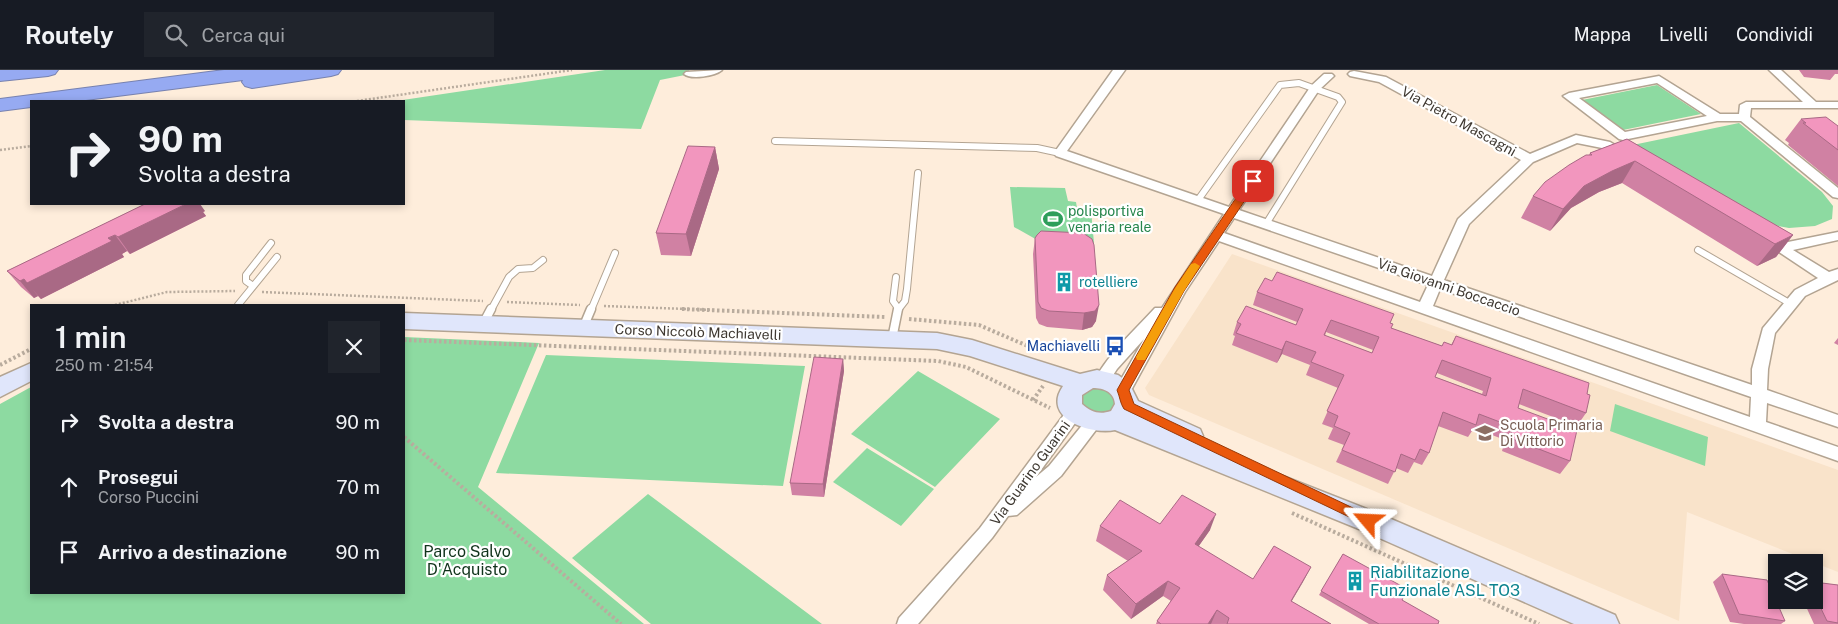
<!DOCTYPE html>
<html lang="it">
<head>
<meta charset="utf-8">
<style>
	:root { --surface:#171b24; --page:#20242c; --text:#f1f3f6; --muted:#9ea1a6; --line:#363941 }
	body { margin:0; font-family:"Public Sans",sans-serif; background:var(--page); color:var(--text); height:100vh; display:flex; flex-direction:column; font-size:19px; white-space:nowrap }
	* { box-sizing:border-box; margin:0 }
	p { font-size:16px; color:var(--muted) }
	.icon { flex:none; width:28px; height:28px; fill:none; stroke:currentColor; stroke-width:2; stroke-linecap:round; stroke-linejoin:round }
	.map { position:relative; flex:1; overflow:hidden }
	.panel { position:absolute; left:30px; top:234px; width:375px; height:290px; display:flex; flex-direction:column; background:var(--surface); border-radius:0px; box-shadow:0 2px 8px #0003 }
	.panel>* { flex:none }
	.banner { position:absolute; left:30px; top:30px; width:375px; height:105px; border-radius:0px; box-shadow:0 2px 8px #0003; background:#171b24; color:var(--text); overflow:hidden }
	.tools { position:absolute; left:1768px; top:484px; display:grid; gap:10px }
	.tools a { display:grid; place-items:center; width:55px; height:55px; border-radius:0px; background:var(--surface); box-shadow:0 2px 8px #0003; font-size:25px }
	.pin { position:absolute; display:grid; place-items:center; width:42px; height:42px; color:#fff; margin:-21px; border-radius:10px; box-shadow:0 2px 8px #0006 }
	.me { position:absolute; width:55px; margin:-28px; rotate:296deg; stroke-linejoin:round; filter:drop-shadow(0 0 4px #0008) }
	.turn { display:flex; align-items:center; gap:18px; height:105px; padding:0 25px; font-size:22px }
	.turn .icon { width:65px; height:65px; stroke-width:2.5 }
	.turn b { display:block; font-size:35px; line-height:42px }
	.round { display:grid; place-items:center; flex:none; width:52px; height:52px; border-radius:0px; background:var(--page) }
	.summary { display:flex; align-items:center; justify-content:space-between; height:85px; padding:0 25px }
	h1 { font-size:30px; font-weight:600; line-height:38px }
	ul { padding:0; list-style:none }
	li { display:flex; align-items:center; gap:15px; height:65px; padding:0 25px }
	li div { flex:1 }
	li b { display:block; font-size:19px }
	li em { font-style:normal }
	header { display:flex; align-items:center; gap:30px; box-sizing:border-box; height:70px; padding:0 25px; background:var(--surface); border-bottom:1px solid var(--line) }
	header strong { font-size:24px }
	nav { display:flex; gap:28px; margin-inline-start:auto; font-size:18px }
	.search { width:350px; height:45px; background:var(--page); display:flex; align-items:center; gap:12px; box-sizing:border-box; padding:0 18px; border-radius:0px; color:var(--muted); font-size:19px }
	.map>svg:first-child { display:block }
</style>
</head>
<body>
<header>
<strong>Routely</strong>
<div class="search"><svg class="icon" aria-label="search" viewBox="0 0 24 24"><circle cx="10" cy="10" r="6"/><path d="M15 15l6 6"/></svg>Cerca qui</div>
<nav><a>Mappa</a><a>Livelli</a><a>Condividi</a></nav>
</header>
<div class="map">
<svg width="1838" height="554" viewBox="0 0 1838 554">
	<rect width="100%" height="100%" fill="#feeddb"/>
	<path fill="#f9e3ca" d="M1232,184l606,216v102l-151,-60 -8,109 -530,-226 -4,-7z"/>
	<path fill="#8ddaa1" d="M605,0h84l1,4 -30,6 -19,49 -237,-9v-19h-8z
		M1657,15l44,29 -78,16 -41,-30z
		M1739,53l83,69 11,14 -1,13 -17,7 -26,2 -26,-5 -140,-76z
		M1010,117l55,1 3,13 8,1 1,6 14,2 3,33 -55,-2 -25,-14z
		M404,267l135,6 -61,144 166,137h-644v-220l31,-17v205h373z
		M546,285l259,11 -22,120 -287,-13z
		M918,301l82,48 -65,68 -84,-53z
		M1095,316l17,6 5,9 -7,11 -12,3 -18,-11 1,-12z
		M1615,334l93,33 -3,29 -95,-35z
		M867,378l67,41 -33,37 -68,-44z
		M648,424l174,130h-171l-79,-66z"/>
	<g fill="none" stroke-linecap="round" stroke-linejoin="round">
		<defs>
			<path id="lane-far1" d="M775,71l262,7 23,5
				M1198,130l82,-115 19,-2 39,14 4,5 -76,122
				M1698,180l93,54
				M896,207l-3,24 5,7
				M253,216l-7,-5v-6l25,-32
				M238,235l39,-48
				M491,240l18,-33 9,-8 15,-1 10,-8
				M591,240l24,-57
				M898,240l7,-9 2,-12 11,-116"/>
			<path id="lane" d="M483,254l8,-15
				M583,258l8,-19
				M892,269l6,-30"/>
			<path id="street" d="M722,0c-7,6 -31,10 -38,4l2,-2z
				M1113,0h12l-58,81 162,56 82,-121 13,-12h8l2,2 -15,14 -80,120 193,66 26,-57 63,-59 -142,-78 -29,-6 -2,-2 2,-2 4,-1 32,6 144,77 46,-19 34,7 20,12 2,3 -2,3h-8l-20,-12 -25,-5 -44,19 -64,62 -25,56 308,105v-16l11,-41 32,-38 23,-12 -60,-40 2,-3 5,-1 18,9 55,-11v8l-45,10 36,22 9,-3v11l-33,16 -30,37 -7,36 -1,21 71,25v12l-71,-24 -1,19 72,25v14l-619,-220 -34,51 -56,102 -6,2 -6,-2 -2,-4 29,-51 -27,30 -9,14 -5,2 -5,-2 -3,-4c15,-27 39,-48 60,-71h7l62,-94 -168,-58 -2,-3zM1234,148l194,67 -8,17 -196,-69zM1440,219l311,108 -1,20 -317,-111z
				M1769,0h12l35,32h22v6h-87l-1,9 88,71v10l-5,-1 -92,-76h-24l-94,19 -4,-1 -56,-43 6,-3 90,-17 61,38h19l1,-9 6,-3h57zM1657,13l50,33 -82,16 -46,-34z
				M1075,336l6,2 2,4 -47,65 13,-11 39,-48 6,-2 6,2 2,4 -41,54 -44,39 -9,1 -16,22 -74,86h-21l2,-6 81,-90 89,-120z"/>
			<path id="secondary" d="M404,243l533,20 35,7 108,34 17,-4 21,5 11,8 9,18 62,28 3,7 -4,7 178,70 238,102 4,9h-45l-215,-95 -244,-99c-25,5 -74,-12 -52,-44l-93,-30 -33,-7 -533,-20zM1093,318c11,0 21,4 22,16l-4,7c-12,4 -20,1 -29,-7v-9z
				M31,293v18l-31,16v-20z"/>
			<path id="highway" d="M0,0h58l-3,4 -7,2 -48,5z
				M224,0h117l-3,4 -7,2 -79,12 -7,-2 -3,-4 1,-2 -165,21h-47v6l-31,4v-12z"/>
		</defs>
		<use href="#lane-far1" stroke="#b3a492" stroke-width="8"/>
		<use href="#lane" stroke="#b3a492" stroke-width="11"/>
		<use href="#street" stroke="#b3a492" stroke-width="3"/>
		<use href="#secondary" stroke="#b3a492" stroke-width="3"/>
		<use href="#highway" stroke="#7882af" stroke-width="2"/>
		<path stroke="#b9ac9e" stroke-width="2.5" stroke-dasharray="2 2" stroke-linecap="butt" d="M357,31l215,-31
			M0,80l31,-4
			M262,222l221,9
			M507,232l73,3
			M115,235l52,-13 68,-1
			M604,236l110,4"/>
		<path stroke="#b9ac9e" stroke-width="4" stroke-dasharray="2.5 2.5" stroke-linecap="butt" d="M682,239l203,8
			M909,249l70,6 58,25
			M404,270l534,21 28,6 84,41
			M0,295l31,-16
			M1033,330l10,-14
			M404,367l217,187
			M1292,443l247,111"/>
		<use href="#lane-far1" stroke="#fff" stroke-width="6"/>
		<use href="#lane" stroke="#fff" stroke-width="8"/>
		<use href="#street" fill="#fff" fill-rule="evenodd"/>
		<use href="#secondary" fill="#e0e6fb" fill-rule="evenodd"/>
		<use href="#highway" fill="#96aaf2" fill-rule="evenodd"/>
	</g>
	<path fill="#d081a3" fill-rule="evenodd" d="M1799,0h39v4h-3l-5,6 -26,-3z
		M1801,49l37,7v60l-50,-41 1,-2 -4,-3z
		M1627,69l166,96 -17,22 -19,9 -135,-83 -23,9 -28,16 -21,23 -29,-13 12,-22 56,-41 1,-2z
		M715,77l4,22 -28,87 -30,-1 -5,-22z
		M145,134l60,7 -2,1 3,4 -76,38 -3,-3 -5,3 2,3 -83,42 -3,-3 -4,2 -13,-11 -14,-16z
		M1035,168l61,83 -4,6 -10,3 -35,-3 -8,-3 -3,-6 -3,-64z
		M1257,222l133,31 1,5 51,18 2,-4 7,3 5,-9 131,58 -1,19 -9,13 -58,-22 -1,4 52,53 -10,13 -58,-23 3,-11 -31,-12 -6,9 -30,-11 -9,27 -7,12 -8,-3 -6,11 -12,-5 -8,16 -52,-22 8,-17 -16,-6 5,-11 -11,-4 16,-36 -32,-13 4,-10 -28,-11 -5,9 -45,-18 3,-9 -2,-1 4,-13 59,3 1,-3 -44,-17zM1326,262l47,18 -1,3 -47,-17zM1437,303l46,18 -1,3 -47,-17z
		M1838,268v7l-4,-2z
		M843,289l1,12 -20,126 -32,-2 -2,-12z
		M1160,454l50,6 -12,17 55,32 58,-12 -20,34 40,23h-175l1,-3 14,-20 -8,-5 -32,23 -28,-29 4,-15 21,-14 -32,-20 4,-15z
		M1343,484l59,46 36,24h-69l-50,-29z
		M1722,504l63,47 -4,3h-37l-14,-2 -17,-40z
		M1814,512l24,3v39h-24l-11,-24h11z"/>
	<path fill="#a96985" d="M715,77l4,22 -28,87 -5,-22z
		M1635,91l-13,22 -23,9 -28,16 -21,23 13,-22 21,-23 28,-15z
		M186,134h14l5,7 -2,1 3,4 -76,38 -12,-17z
		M115,165l12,16 -5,3 2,3 -83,42 -14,-16z
		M1793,165l-17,22 -19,9 18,-22z
		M24,209l14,17 -4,2 -14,-17z
		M1099,235l-3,16 -4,6 -10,3 2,-17z
		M1286,271l-4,13 -5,9 5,-13z
		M843,289l1,12 -20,126 -1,-13z
		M1216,444l-6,16 -21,30 6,-16z
		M1311,497l-8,15 -20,34 8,-15z
		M1168,511l-5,15 -32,23 5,-15z
		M1217,540l-6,14h-3z"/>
	<path fill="#f296be" stroke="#a96985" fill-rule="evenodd" d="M1826,47l12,9v24l-35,-27h3l-5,-4z
		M1627,69l166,96 -18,9 -140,-83 -23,10 -28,15 -21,23 -30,-13 12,-14 24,-17 17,-10h6l-2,-2z
		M688,76l27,1 -29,87 -30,-1z
		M145,134h41l-68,33 -3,-2 -7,3 4,3 -85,42 -3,-4 -4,2 -13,-10z
		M1041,161l42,2 9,6 2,6 5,60 -4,6 -11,2 -35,-2 -8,-3 -3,-6 -3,-64 2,-3z
		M1277,202l117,42 -4,9 3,1 -2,4 51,18 2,-4 8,3 4,-9 133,47 -2,11 3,1 -4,18 -63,-24 -5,19 59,22 -7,31 -60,-23 3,-11 -34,-13 -3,11 -33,-13 -14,41 -9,-4 -5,11 -14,-6 -6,18 -53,-22 8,-17 -16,-7 4,-10 -11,-5 17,-36 -33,-13 5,-10 -30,-11 -4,9 -46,-17 5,-9 -4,-2 9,-16 50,19 7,-16 -46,-17 8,-14 7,3zM1331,250l48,17 -7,16 -48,-18zM1442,290l49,18 -5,18 -51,-19z
		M814,287l29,2 -20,125 -33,-1z
		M1182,425l34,19 -21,30 58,35 21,-33 37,21 -20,34 40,23h-104l2,-6 -12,-8 -9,14h-47l-4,-3 23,-33 -12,-7 -32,23 -29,-29 35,-24 -42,-25 20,-26 40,24z
		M1343,484l64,35 -5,11 37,21 -1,3h-59l-58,-33z
		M1722,504l45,6 18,41 -46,-7z
		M1814,512l24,3v38l-11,-2 -13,-27z"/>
	<path fill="#ea580c" stroke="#983908" d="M1253,108l5,3 -74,110 -55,99 5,14 238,113 2,4 -2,4 -4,1 -244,-117c-4,-6 -4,-12 -7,-19l58,-103 74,-108z"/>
	<path fill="#f59e0b" d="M1195,193l5,3 -16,25 -39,69h-8l-1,-3 38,-67 17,-26z"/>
	<defs>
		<symbol id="stadium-bare" viewBox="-9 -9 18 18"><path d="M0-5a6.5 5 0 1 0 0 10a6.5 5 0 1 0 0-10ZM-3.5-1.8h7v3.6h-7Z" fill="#2e9e5b" stroke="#fff" stroke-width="2.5" paint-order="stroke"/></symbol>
		<symbol id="building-bare" viewBox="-9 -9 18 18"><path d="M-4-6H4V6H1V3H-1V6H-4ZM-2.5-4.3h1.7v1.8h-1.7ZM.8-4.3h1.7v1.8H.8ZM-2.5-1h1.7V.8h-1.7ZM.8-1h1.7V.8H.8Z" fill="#0f9aa8" stroke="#fff" stroke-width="2.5" paint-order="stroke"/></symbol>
		<symbol id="bus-bare" viewBox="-9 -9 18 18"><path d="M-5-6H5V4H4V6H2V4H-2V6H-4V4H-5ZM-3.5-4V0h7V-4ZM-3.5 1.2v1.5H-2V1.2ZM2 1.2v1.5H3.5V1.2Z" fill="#1a4fb4" stroke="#fff" stroke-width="2.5" paint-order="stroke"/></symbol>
		<symbol id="school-bare" viewBox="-9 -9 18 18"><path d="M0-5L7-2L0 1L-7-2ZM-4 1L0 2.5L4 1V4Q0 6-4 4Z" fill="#8d6e63" stroke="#fff" stroke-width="2.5" paint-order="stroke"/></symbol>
	</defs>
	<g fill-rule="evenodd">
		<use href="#stadium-bare" x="1039" y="135" width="28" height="28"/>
		<use href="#building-bare" x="1050" y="198" width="28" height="28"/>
		<use href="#bus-bare" x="1101" y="262" width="28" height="28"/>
		<use href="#school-bare" x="1471" y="349" width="28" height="28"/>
		<use href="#building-bare" x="1341" y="497" width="28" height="28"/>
	</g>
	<g text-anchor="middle" stroke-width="4.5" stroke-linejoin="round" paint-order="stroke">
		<g font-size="14" fill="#3f3932" stroke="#fff">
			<text transform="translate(1459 51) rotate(29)" y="5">Via Pietro Mascagni</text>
			<text transform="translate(1449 217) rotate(19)" y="5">Via Giovanni Boccaccio</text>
			<text transform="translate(698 262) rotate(2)" y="5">Corso Niccolò Machiavelli</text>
			<text transform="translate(1030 403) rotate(-54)" y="5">Via Guarino Guarini</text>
		</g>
		<g font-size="14" fill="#27864d" stroke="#fff" text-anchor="start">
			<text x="1068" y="146">polisportiva<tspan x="1068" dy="16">venaria reale</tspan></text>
		</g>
		<g font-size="14" fill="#0d838f" stroke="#fff" text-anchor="start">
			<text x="1079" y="217">rotelliere</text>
		</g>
		<g font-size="14" fill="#164399" stroke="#fff" text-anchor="end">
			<text x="1100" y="281">Machiavelli</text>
		</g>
		<g font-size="14" fill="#785e54" stroke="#fff" text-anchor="start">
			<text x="1500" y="360">Scuola Primaria<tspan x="1500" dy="16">Di Vittorio</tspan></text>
		</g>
		<g font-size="16" fill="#10331b" stroke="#fff">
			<text x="467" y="487">Parco Salvo<tspan x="467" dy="18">D'Acquisto</tspan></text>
		</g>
		<g font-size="16" fill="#0d838f" stroke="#fff" text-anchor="start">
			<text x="1370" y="508">Riabilitazione<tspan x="1370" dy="18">Funzionale ASL TO3</tspan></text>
		</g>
	</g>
</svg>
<div class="tools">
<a><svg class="icon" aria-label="layers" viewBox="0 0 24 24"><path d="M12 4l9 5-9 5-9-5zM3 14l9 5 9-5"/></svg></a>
</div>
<div class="pin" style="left:1253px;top:111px;background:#d93025"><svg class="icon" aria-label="arrive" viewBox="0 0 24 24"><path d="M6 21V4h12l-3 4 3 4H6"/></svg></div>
<svg class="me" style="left:1368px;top:451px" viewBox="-20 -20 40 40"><path d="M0-17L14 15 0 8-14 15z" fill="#ea580c" stroke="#fff" stroke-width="4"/></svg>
<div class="banner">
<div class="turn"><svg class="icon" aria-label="right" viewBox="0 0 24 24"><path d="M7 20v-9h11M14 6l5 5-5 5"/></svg><div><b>90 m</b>Svolta a destra</div></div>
</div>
<section class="panel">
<div class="summary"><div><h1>1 min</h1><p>250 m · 21:54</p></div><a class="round"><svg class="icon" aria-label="close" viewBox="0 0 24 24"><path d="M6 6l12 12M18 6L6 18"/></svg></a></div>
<ul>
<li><svg class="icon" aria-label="right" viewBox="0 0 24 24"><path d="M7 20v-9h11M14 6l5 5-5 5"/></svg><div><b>Svolta a destra</b></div><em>90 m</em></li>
<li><svg class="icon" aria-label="ahead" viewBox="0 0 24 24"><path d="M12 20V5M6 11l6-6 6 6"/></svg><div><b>Prosegui</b><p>Corso Puccini</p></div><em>70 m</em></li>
<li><svg class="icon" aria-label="arrive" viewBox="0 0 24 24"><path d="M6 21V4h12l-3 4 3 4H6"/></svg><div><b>Arrivo a destinazione</b></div><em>90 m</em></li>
</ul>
</section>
</div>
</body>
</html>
